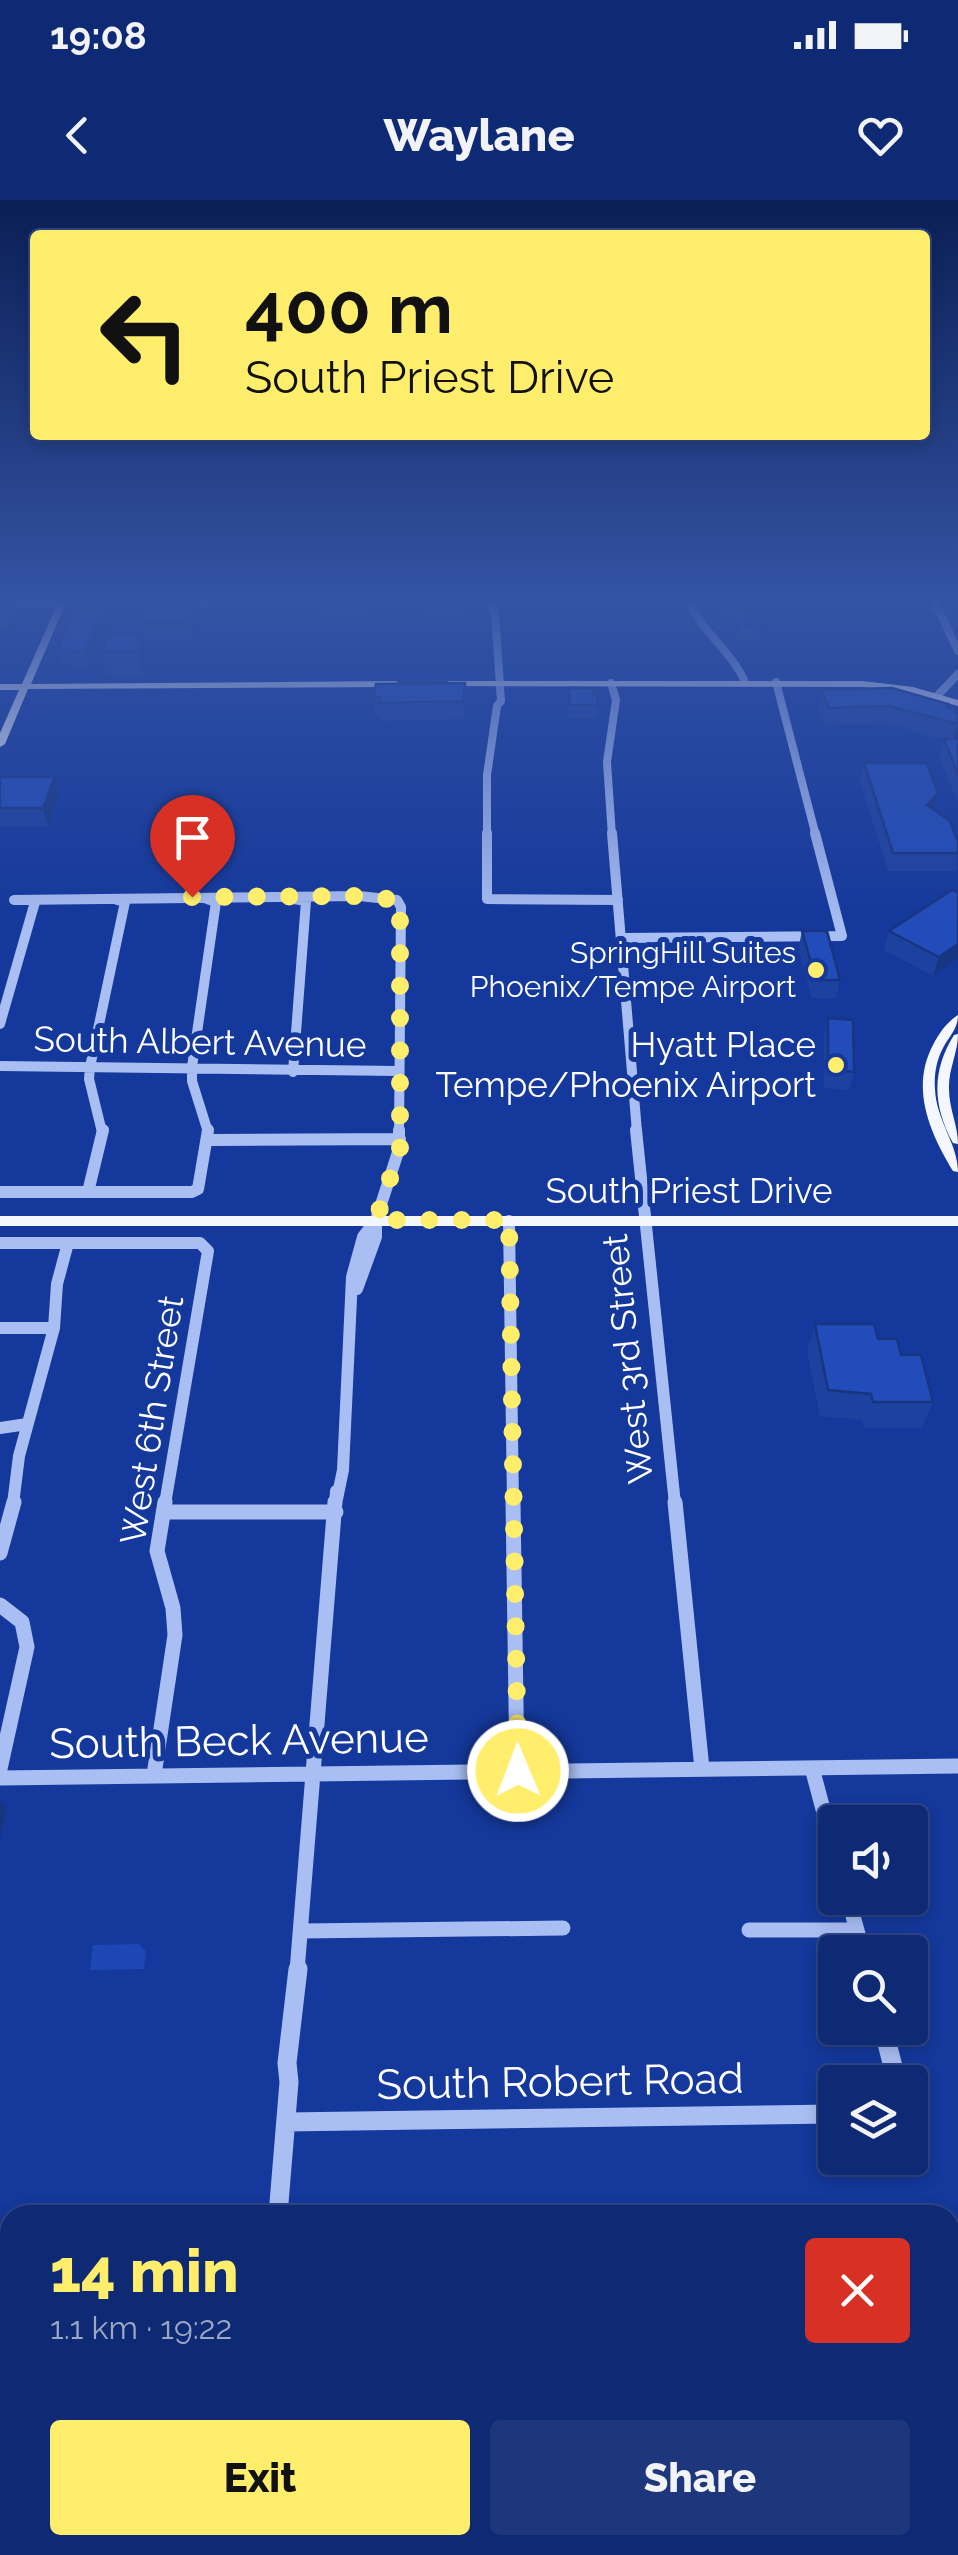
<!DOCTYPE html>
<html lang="en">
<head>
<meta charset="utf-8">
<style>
	:root { --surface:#0f2a74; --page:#1d367c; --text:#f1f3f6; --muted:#9ba7c5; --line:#2f4686; --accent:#ffee6b }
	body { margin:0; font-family:Raleway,sans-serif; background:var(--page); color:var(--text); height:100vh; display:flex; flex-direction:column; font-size:38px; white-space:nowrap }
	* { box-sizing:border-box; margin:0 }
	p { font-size:32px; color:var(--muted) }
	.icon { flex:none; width:55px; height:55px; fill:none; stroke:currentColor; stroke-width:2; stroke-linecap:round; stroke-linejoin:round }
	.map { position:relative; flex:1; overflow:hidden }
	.drawer { position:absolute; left:0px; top:2005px; width:960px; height:350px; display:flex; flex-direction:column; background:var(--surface); border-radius:30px 30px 0 0; box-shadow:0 5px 15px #0003,0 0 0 2px var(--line) }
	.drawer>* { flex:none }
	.top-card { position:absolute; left:30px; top:30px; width:900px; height:210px; border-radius:10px; box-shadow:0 5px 15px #0003,0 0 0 2px var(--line); background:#ffee6b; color:#111; overflow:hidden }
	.tools { position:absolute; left:818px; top:1605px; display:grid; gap:20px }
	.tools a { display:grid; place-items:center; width:110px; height:110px; border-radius:10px; background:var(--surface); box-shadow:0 5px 15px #0003,0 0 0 2px var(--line); font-size:50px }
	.pin { position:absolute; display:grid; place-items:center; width:85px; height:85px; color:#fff; margin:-102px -42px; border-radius:50% 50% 50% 0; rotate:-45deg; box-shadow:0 0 10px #0007 }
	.pin .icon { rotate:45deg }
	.me { position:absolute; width:110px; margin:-55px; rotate:359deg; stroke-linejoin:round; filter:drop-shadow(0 0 8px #0008) }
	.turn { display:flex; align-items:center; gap:35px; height:210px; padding:0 50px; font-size:45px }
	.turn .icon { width:130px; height:130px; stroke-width:2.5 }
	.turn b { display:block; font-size:70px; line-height:85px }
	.round { display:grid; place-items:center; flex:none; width:105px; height:105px; border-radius:10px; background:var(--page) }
	.headline { display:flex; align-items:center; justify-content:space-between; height:170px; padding:0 50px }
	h1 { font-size:60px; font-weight:800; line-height:75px; color:var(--accent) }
	.cta { display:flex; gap:20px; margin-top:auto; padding:20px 50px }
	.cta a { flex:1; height:115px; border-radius:10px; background:var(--accent); color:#111; font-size:40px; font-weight:800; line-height:115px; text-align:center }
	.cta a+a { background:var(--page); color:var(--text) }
	.status { display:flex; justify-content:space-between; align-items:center; height:70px; padding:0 50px; background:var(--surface); direction:ltr }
	.status svg { height:28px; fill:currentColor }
	header { display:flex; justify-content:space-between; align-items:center; height:130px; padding:0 50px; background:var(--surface); font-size:45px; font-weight:800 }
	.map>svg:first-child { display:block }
</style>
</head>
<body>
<div class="status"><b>19:08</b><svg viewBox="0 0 49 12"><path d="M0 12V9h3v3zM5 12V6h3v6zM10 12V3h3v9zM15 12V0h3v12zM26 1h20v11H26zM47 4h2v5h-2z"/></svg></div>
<header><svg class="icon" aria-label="back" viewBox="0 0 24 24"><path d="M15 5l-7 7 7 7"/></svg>Waylane<svg class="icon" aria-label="heart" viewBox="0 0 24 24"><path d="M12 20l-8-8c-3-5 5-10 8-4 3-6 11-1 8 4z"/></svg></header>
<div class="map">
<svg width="958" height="2355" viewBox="0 0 958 2355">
	<rect width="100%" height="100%" fill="#14389b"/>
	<path fill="#1c47b5" d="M139,1744l7,8 -2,17 -54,1 3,-25z"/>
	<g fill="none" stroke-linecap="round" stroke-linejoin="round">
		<path stroke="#a9bef3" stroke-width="8" d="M486,398l9,14 6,89 -4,5 -10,69v61
			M688,398c12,33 43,52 57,84
			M933,398l25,53
			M0,404l62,-1
			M204,404l1,-6
			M776,482l40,154
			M611,483l5,17 -9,62 5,74
			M937,496l21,-22"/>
		<path stroke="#a9bef3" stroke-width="10" d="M487,633v66l131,1
			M612,633l25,299
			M207,699l9,3 -24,165v14l16,51
			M14,700l345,-4 38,4 4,7 -2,225
			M623,738l219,-2 -27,-103
			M0,824l35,-122
			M0,866l398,5
			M293,872l13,-171 -12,-2
			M102,932l-13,-53 1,-12 35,-165 -8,-2"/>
		<path stroke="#a9bef3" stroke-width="12" d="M636,930l39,374
			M210,940l190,-1
			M0,992h192l6,-3 10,-59
			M88,992l15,-62
			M509,1021l4,283
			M0,1043h200l8,8 -43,253
			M357,1089l19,-52v-17
			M0,1128h54
			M0,1228l27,-4
			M337,1299l6,-29 9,-193 11,-40 13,-17 23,-71v-19
			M13,1304l6,-48 35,-128 3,-44 11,-41
			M335,1304l1,-13"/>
		<path stroke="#a9bef3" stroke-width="15" d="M513,1302l4,269
			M675,1302l27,267
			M164,1312h172
			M0,1353l14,-51
			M0,1405l22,17 5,25 -27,122
			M812,1568l23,86
			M154,1575l21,-140 -2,-27 -16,-57 8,-49
			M0,1578l958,-12
			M848,1698l15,54
			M749,1730h108
			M302,1731l261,-3
			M297,1771l38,-469"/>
		<path stroke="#a9bef3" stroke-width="19" d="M883,1828l14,54
			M286,1922l549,-8
			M278,2015l11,-133 -2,-19 11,-94
			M917,2345l2,10
			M250,2355l1,-10"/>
		<path fill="#f5f7ff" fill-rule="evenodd" d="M60,398h8l-37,86 365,-3 4,3 -4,3 -368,2 -23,55 -5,3v-14l19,-43h-19v-6h22z
			M449,481h414l50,6 45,13v6l-46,-13 -49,-6 -417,-1 -1,-2z
			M958,815c0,15 -10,22 -16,35 -6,12 -8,26 -7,39 1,31 23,55 23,83l-5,-1c-23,-38 -43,-83 -20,-126 6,-12 14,-23 25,-30z
			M958,834c0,19 -10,36 -9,55 0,20 9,36 9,55l-5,-1c-20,-37 -22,-71 1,-108z
			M0,1016h958v10h-958z"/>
	</g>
	<path fill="#1d419f" d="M372,398l-1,20 -4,2h-48l-1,-17z
		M427,398l34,8v16h-34z
		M115,399l-27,69 -27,-4 -3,-15z
		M719,404h22l6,22 13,9 -2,13h-21l-6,-23h-12l-2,-9z
		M0,406h17l2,8 -9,24h-7l-3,13z
		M197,419l-5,20h-47l4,22 -5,15 -37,1 -5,-26 40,-16 -2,-13z
		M569,488l24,7 5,10 -1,13h-28z
		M821,490l127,14 -1,3 10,6 1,24 -2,2h2v63l-19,-45 4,-17 -58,-17 -60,2 -7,-17z
		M374,497l92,4 -2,18 -83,2 -1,-6h-5z
		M864,563l70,47 24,32 -1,29h-69l-28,-90z
		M0,577h55l4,18 -11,31h-48z
		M958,692l-25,84 -49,-26 5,-19z
		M802,731l38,49 -4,18h-24l-14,-48z
		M828,818l26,54 -5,18 -25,-2v-52z
		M815,1124l63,15 23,16 32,47 -11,26h-58l-2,-8 -42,-4 -13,-65z"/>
	<path fill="#183582" d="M107,398l8,1 -27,69 -3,-16z
		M371,398h1l1,8 -2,12 -4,2 -1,-17z
		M195,403l2,16 -5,20 -3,-17z
		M17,406l2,8 -9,24 -2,-8z
		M1,430l2,8 -3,13v-16z
		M144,435l5,26 -5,15 -5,-25z
		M958,524v13l-6,6 5,-18z
		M55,577l4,18 -11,31 -5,-18z
		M938,593l-4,18 -7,-6z
		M958,744v14l-25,18 6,-19z
		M0,1599l7,10 -7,30z"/>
	<path fill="#224cb9" stroke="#183582" stroke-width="2.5" d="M77,398h30l-22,54 -27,-3z
		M319,398h52l-1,3 -4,2h-48z
		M427,398h33l1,8h-35z
		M146,403h49l-6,19h-49z
		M719,404h22l6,22 11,1 2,8h-21l-6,-23h-12z
		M0,406h17l-9,24h-7l-1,5z
		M144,435l-5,16h-37l5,-15z
		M465,483l-1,18 -84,2v-6h-6l2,-13z
		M569,488h24v7h4l1,10h-28z
		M892,488l56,16 -2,3 12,3 -3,2 3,1v11l-69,-18 -60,2 -8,-18z
		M944,539h14v36z
		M864,563h63l11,30 -11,12 23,16 8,21v11h-65z
		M0,577h55l-12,31h-43z
		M952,690l6,2v52l-19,13 -50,-26z
		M802,731h25l13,49h-24z
		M828,818l25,2 1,52 -26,-3z
		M815,1124h59l4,15h19l4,16h20l12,47h-60l-2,-8 -43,-4z"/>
	<linearGradient id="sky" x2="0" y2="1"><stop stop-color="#0b1f55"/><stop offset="0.55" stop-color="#3453a4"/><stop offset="1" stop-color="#3453a4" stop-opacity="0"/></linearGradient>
	<rect width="958" height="728" fill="url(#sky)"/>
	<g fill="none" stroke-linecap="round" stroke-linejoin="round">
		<path stroke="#ffee6b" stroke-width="18" stroke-dasharray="0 32.4" d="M192,697l168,-1 37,4 3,6v243l-24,71h133l9,551"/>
	</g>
	<g fill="#ffee6b" stroke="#14389b" stroke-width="4">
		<circle cx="816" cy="770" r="10"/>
		<circle cx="836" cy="865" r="10"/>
	</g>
	<g text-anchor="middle" stroke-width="10" stroke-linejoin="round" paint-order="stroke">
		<g font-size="30" fill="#fff" stroke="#14389b" text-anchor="end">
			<text x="796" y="763">SpringHill Suites<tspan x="796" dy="34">Phoenix/Tempe Airport</tspan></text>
		</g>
		<g font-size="35" fill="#fff" stroke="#14389b">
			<text transform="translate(200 842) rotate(1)" y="12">South Albert Avenue</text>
			<text x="689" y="1003">South Priest Drive</text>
			<text transform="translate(628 1159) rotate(-96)" y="12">West 3rd Street</text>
			<text transform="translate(152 1220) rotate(-81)" y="12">West 6th Street</text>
		</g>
		<g font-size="35" fill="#fff" stroke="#14389b" text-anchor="end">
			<text x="816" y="857">Hyatt Place<tspan x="816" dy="40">Tempe/Phoenix Airport</tspan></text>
		</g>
		<g font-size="42" fill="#fff" stroke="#14389b">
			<text transform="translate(239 1540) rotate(-1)" y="15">South Beck Avenue</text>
			<text transform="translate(560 1881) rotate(-1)" y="15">South Robert Road</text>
		</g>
	</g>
</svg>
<div class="tools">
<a><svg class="icon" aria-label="sound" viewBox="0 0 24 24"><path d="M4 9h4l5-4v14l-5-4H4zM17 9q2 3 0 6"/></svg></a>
<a><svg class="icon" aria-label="search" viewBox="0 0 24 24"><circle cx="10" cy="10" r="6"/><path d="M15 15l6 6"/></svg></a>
<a><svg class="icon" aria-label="layers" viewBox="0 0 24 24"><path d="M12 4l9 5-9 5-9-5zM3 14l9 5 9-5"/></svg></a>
</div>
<div class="pin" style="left:192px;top:697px;background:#d93025"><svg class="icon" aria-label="arrive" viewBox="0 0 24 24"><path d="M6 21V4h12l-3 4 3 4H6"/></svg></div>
<svg class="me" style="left:518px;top:1571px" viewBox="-20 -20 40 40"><circle r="17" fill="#ffee6b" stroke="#fff" stroke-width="3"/><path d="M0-11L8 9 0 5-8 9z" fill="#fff"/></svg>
<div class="top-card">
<div class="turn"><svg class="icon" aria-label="left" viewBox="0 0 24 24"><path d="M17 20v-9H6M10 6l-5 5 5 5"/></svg><div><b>400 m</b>South Priest Drive</div></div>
</div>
<section class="drawer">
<div class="headline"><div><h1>14 min</h1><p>1.1 km · 19:22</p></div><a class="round" style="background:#d93025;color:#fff"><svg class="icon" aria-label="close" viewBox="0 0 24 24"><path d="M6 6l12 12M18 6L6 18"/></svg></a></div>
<div class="cta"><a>Exit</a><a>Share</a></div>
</section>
</div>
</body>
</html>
